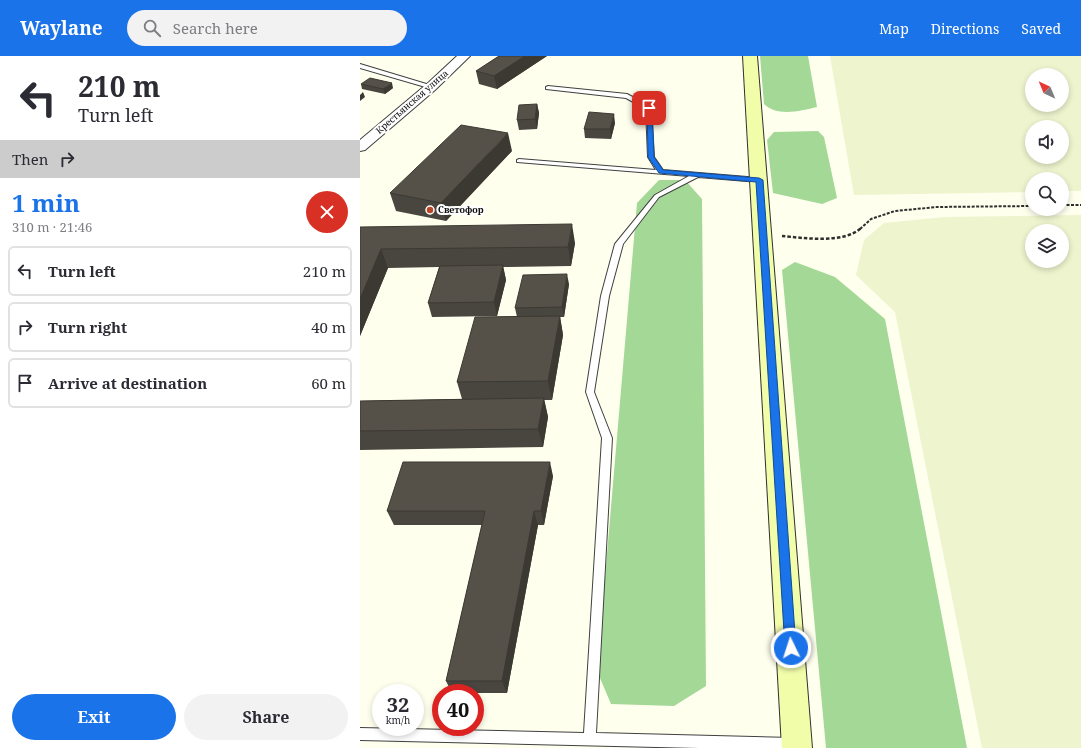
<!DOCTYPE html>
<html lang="en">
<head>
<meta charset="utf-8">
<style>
	:root { --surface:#fff; --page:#f2f2f3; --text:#2b2b33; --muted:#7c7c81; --line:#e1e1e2; --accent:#1a73e8 }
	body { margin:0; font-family:"Noto Serif",serif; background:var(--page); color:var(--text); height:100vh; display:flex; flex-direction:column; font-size:15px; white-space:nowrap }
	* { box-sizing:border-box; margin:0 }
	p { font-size:13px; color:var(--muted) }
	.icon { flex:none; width:22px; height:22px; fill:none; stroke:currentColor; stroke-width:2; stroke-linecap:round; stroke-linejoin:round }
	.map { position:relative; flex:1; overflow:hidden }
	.sheet { display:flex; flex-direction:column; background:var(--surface); width:360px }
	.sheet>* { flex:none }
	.top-card { background:#fff; color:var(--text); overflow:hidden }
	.needle { width:26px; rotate:316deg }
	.controls { position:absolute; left:665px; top:12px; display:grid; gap:8px }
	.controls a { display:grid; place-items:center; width:44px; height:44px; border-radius:50%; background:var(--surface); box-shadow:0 2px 6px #0003; font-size:20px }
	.speed { position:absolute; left:12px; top:628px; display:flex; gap:8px; font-size:20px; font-weight:700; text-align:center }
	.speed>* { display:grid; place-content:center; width:52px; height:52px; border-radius:50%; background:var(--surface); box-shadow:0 2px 6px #0003; line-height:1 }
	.speed small { font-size:10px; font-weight:400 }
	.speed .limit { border:6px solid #d22; background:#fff; color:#111 }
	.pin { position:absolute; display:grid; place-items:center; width:34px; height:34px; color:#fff; margin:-17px; border-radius:8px; box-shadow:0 2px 6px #0006 }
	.me { position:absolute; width:44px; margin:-22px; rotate:356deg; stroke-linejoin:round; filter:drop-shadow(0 0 3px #0008) }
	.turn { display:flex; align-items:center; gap:14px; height:84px; padding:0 12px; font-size:18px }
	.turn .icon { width:52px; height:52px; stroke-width:2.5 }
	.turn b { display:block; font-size:28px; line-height:34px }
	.then { display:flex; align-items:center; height:38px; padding:0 12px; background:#0003; gap:8px; font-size:15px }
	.round { display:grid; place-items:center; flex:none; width:42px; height:42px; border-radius:21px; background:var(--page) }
	.overview { display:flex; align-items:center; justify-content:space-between; height:68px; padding:0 12px }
	h1 { font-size:24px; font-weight:700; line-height:30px; color:var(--accent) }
	.action { display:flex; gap:8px; margin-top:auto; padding:8px 12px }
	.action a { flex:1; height:46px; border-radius:24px; background:var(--accent); color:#fff; font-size:16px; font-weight:700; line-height:46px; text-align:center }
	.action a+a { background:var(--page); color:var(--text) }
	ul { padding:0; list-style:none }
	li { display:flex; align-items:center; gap:12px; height:50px; margin:0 8px 6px; padding:0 4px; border:2px solid var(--line); border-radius:6px }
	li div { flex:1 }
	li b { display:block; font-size:15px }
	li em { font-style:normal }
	header { display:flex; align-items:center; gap:24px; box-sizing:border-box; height:56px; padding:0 20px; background:var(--accent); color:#fff }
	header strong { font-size:19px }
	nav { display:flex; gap:22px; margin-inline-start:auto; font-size:14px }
	.search { width:280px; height:36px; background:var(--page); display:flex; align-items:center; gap:10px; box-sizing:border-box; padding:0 14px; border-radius:22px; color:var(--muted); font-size:15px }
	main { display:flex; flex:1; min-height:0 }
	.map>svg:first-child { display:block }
</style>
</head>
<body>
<header>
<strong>Waylane</strong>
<div class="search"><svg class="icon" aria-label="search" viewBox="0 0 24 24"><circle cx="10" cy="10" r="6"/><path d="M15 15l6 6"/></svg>Search here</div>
<nav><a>Map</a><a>Directions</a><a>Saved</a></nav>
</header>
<main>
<section class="sheet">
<div class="top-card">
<div class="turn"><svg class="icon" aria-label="left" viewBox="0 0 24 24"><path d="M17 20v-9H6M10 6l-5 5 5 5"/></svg><div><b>210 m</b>Turn left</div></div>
<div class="then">Then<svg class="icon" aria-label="right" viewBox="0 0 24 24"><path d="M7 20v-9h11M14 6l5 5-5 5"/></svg></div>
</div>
<div class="overview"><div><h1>1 min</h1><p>310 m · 21:46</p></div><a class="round" style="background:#d93025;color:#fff"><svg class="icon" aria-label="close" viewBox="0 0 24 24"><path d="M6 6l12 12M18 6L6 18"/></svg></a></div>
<ul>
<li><svg class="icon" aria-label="left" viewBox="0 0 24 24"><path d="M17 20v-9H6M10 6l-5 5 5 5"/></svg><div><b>Turn left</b></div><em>210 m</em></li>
<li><svg class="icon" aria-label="right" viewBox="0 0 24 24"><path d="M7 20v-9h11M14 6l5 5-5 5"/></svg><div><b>Turn right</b></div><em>40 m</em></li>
<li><svg class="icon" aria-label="arrive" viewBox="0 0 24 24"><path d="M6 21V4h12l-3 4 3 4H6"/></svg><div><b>Arrive at destination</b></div><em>60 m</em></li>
</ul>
<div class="action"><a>Exit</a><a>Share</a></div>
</section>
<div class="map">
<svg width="721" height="692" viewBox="0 0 721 692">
	<rect width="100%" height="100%" fill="#feffed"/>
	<path fill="#edf4ce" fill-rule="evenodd" d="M470,0h251v135h-19v-12h-30v13l-178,3zM672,19h30v30h-30zM672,71h30v30h-30z
		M721,159v533h-99l-87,-436 -39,-37 8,-35 20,-17 61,-6zM672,175h30v30h-30z"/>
	<path fill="#a4d897" d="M400,0h48l9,51c-17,4 -40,10 -53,-3z
		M458,75l6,6 13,61 -15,6 -49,-11 -6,-53 7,-8z
		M299,124h26l17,19 4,487 -32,20 -63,-2 -14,-33 40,-468z
		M435,206l40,15 50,42 82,429h-141l-44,-478z"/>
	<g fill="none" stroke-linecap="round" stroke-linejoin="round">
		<defs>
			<path id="lane" d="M0,8l73,22 1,1 -5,1 -69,-20z
				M188,30l79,8 24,13 3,50 9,13 96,8 3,2 -3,2 -61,-5 -39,20 -36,47 -14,52 -15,96 18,46 -16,295 196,5 4,2 2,4 -1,4h-98l-339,-8v-12l224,5 18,-295 -16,-46 15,-96 14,-52 40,-49 34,-19 -172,-14v-2l2,-1 137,11 -8,-13 -2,-48 -20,-11 -80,-9v-2z"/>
			<path id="street" d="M97,0h13l-35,34 -70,60 -5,1v-11l67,-56z"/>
			<path id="secondary" d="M383,0h14l55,692h-30z"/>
		</defs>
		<use href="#lane" stroke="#404040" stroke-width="2"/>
		<use href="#street" stroke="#404040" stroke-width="2"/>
		<use href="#secondary" stroke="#2f2f2f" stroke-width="2"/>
		<path stroke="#2f2f2f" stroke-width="2" stroke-dasharray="3 1.5" stroke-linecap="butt" d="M702,149h19
			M500,173l11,-10 24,-8 42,-4 95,-1"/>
		<path stroke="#2f2f2f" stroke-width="2.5" stroke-dasharray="3.5 2" stroke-linecap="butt" d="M422,180c22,2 62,8 79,-8"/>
		<use href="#lane" fill="#fff" fill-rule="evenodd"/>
		<use href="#street" fill="#fff" fill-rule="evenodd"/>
		<use href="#secondary" fill="#f1fda9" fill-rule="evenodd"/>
	</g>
	<path fill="#49463f" d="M139,0h48l-50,33 -18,-5 -3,-13z
		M1,28l32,4 -8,6 -23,-5z
		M177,48l2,9 -2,16 -18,1 -2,-10z
		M255,67l-4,16 -26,-1 -1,-9z
		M152,95l-66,70 -50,-10 -6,-18z
		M0,171l215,16 -4,23 -68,1 3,13 -9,36 -65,1 -4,-14 11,-36 -51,1 -28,68z
		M209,228l-5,33h-4l3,18 -11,65h-8l4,17 -5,30 -183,3v-49l102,-2 -5,-17 60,-65 -2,-9z
		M193,420l-9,49h-6l-31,168h-55l-6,-12 36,-156h-88l-7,-14z"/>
	<path fill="#3c3933" d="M165,0h22l-50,33 -3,-13z
		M32,27l1,5 -8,6 -2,-5z
		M3,36l2,5 -5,4v-6z
		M177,48l2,9 -2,16 -2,-10z
		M254,58l1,9 -4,16 -1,-10z
		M148,77l4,18 -66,70 -5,-18z
		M212,168l3,19 -4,23 -3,-19z
		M21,193l7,19 -28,68v-37z
		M143,209l3,15 -9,36 -3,-14z
		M207,218l2,10 -5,33 -2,-10z
		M200,260l3,19 -11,65 -4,-19z
		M184,342l4,19 -5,30 -5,-18z
		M190,406l3,14 -9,49 -3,-14z
		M174,455l4,14 -31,168 -5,-12z"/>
	<path fill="#555149" stroke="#3c3933" d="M139,0h26l-31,20 -18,-5z
		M10,22l22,5 -9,6 -22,-5z
		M177,48l-2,15 -18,1 2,-15z
		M229,56l25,2 -4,15h-26z
		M101,69l47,8 -67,70 -51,-10z
		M212,168l-4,23 -187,2 -21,50v-72z
		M143,209l-9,37 -66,1 12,-37z
		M207,218l-5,33 -47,1 8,-33z
		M200,260l-12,65 -91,1 18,-65z
		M184,342l-6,31 -178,2v-30z
		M43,406h147l-9,49h-7l-32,170h-56l39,-170h-98z"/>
	<path fill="#1a73e8" stroke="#114b97" d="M287,50l5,2 2,49 9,13 96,8 4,2 33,468 -1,4 -4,2 -4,-2 -2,-4 -29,-466 -97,-9 -11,-16z"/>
	<circle fill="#ba4628" stroke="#fff" stroke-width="1.5" cx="70" cy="154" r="4"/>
	<g text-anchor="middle" stroke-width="4" stroke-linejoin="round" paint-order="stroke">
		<g font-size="9" fill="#0d0d0d" stroke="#fff">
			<text transform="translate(52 46) rotate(-41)" y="3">Крестьянская улица</text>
		</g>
		<g font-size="9" font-weight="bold" fill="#0d0d0d" stroke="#fff" text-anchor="start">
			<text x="78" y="157">Светофор</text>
		</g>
	</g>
</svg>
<div class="controls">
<a><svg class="needle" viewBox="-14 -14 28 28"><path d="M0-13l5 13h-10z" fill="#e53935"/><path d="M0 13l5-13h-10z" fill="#7c7c81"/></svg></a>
<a><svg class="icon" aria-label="sound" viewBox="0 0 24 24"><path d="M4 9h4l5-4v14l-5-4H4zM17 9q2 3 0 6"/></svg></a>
<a><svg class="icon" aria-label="search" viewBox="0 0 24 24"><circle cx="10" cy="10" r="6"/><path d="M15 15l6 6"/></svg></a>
<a><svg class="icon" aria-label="layers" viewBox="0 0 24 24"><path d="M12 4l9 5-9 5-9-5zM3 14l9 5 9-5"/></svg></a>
</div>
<div class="speed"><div>32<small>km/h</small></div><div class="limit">40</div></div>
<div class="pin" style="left:289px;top:52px;background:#d93025"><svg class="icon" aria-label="arrive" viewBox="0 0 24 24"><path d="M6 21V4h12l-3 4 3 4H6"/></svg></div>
<svg class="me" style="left:431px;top:592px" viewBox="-20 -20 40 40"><circle r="17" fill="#1a73e8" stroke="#fff" stroke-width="3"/><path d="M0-11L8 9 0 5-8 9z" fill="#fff"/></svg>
</div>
</main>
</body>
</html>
